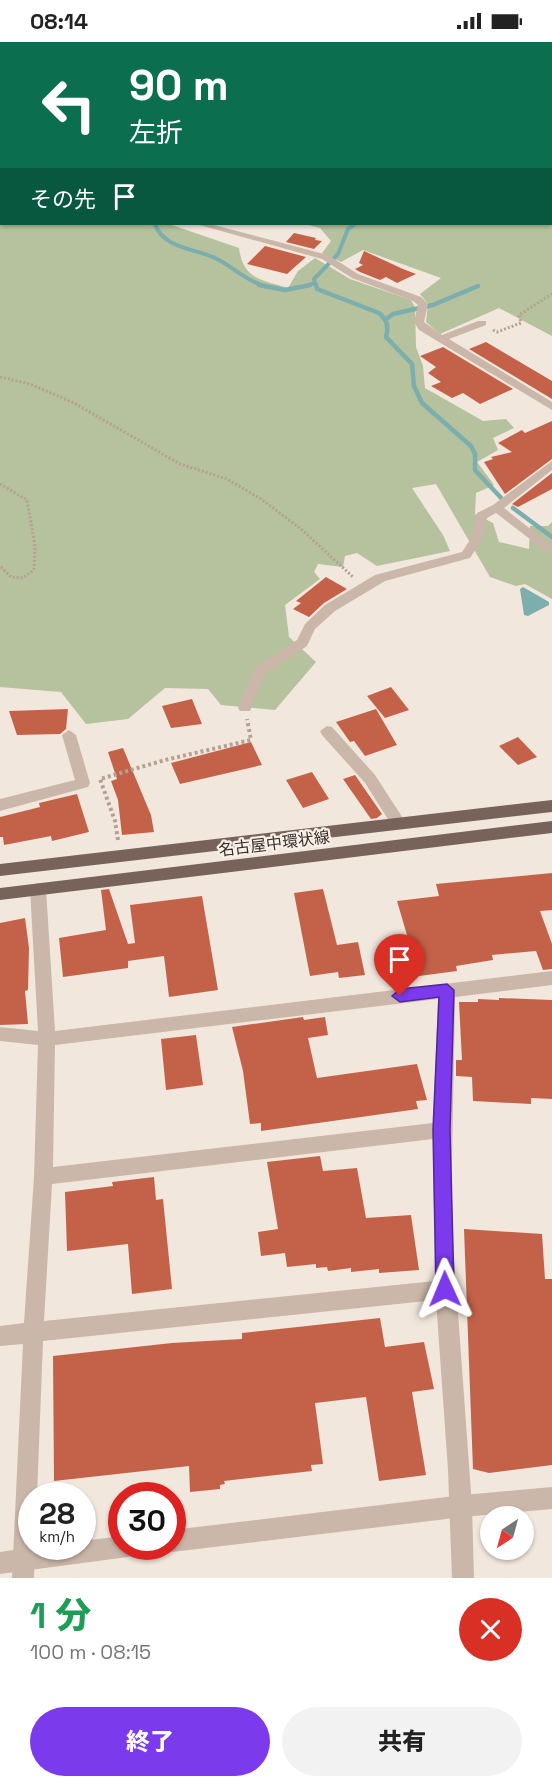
<!DOCTYPE html>
<html lang="ja">
<head>
<meta charset="utf-8">
<style>
	:root { --surface:#fff; --page:#f2f2f2; --text:#222; --muted:#767676; --accent:#7c3aed }
	body { margin:0; font-family:"Space Grotesk","Noto Sans JP",sans-serif; background:var(--page); color:var(--text); height:100vh; display:flex; flex-direction:column; font-size:22px; white-space:nowrap }
	* { box-sizing:border-box; margin:0 }
	p { font-size:20px; color:var(--muted) }
	.icon { flex:none; width:33px; height:33px; fill:none; stroke:currentColor; stroke-width:2; stroke-linecap:round; stroke-linejoin:round }
	.map { position:relative; height:1536px; overflow:hidden }
	.sheet { display:flex; flex-direction:column; background:var(--surface); flex:1 }
	.sheet>* { flex:none }
	.banner { position:absolute; left:0px; top:0px; width:552px; height:183px; box-shadow:0 2px 4px #0004; background:#0b6e4f; color:#fff; overflow:hidden }
	.needle { width:39px; rotate:216deg }
	.fabs { position:absolute; left:480px; top:1464px; display:grid; gap:12px }
	.fabs a { display:grid; place-items:center; width:54px; height:54px; border-radius:50%; background:var(--surface); box-shadow:0 2px 4px #0004; font-size:30px }
	.speed { position:absolute; left:18px; top:1440px; display:flex; gap:12px; font-size:30px; font-weight:700; text-align:center }
	.speed>* { display:grid; place-content:center; width:78px; height:78px; border-radius:50%; background:var(--surface); box-shadow:0 2px 4px #0004; line-height:1 }
	.speed small { font-size:15px; font-weight:400 }
	.speed .limit { border:9px solid #d22; background:#fff; color:#111 }
	.pin { position:absolute; display:grid; place-items:center; width:51px; height:51px; color:#fff; margin:-62px -26px; border-radius:50% 50% 50% 0; rotate:-45deg; box-shadow:0 0 6px #0007 }
	.pin .icon { rotate:45deg }
	.me { position:absolute; width:66px; margin:-33px; rotate:359deg; stroke-linejoin:round; filter:drop-shadow(0 0 4px #0008) }
	.turn { display:flex; align-items:center; gap:21px; height:126px; padding:0 30px; font-size:27px }
	.turn .icon { width:78px; height:78px; stroke-width:2.5 }
	.turn b { display:block; font-size:42px; line-height:51px }
	.then { display:flex; align-items:center; height:57px; padding:0 30px; background:#0003; gap:12px; font-size:22px }
	.round { display:grid; place-items:center; flex:none; width:63px; height:63px; border-radius:32px; background:var(--page) }
	.overview { display:flex; align-items:center; justify-content:space-between; height:102px; padding:0 30px }
	h1 { font-size:36px; font-weight:800; line-height:45px; color:#1e9e55 }
	.button { display:flex; gap:12px; margin-top:auto; padding:12px 30px }
	.button a { flex:1; height:69px; border-radius:36px; background:var(--accent); color:#fff; font-size:24px; font-weight:800; line-height:69px; text-align:center }
	.button a+a { background:var(--page); color:var(--text) }
	.status { display:flex; justify-content:space-between; align-items:center; height:42px; padding:0 30px; background:var(--surface); direction:ltr }
	.status svg { height:16px; fill:currentColor }
	.map>svg:first-child { display:block }
</style>
</head>
<body>
<div class="status"><b>08:14</b><svg viewBox="0 0 49 12"><path d="M0 12V9h3v3zM5 12V6h3v6zM10 12V3h3v9zM15 12V0h3v12zM26 1h20v11H26zM47 4h2v5h-2z"/></svg></div>
<div class="map">
<svg width="552" height="1536" viewBox="0 0 552 1536">
	<rect width="100%" height="100%" fill="#f2e7dd"/>
	<path fill="#b6c19d" d="M0,0h552v294l-53,-28 -59,26 -14,-12 2,-18 -8,-10 21,-16 -78,-28 -22,12 -19,-9 9,-12 -11,-13 -16,-4h246v-180h-548l-1,7z
		M0,69l2,113h167l70,24c4,31 22,32 49,40l10,-17 17,-13 35,21 61,21 4,7 1,40 7,19 2,22 58,33 23,-2 8,9 -21,10 5,12 -21,12 17,23 -18,8 -1,21 18,9 6,19 30,7 1,-23h18l4,-4v77l-27,-15 -9,2 -26,-9 -54,-93 -24,4 31,47 7,16 -73,15 -20,-13 -12,3 -2,11 -25,-3 -4,8 6,7 -35,26 4,32 27,25 -41,48 -54,-5 -13,-16 -43,-1 -37,31 -42,5 -25,-32 -61,-5z"/>
	<path fill="#7caeae" d="M523,545l26,15v3l-21,11 -4,-1 -4,-26z"/>
	<g fill="none" stroke-linecap="round" stroke-linejoin="round">
		<path stroke="#7caeae" stroke-width="4" d="M155,182c9,26 43,24 64,36 16,9 27,20 45,26
			M307,244l7,-3
			M316,244l-2,-7 24,-25 10,-25 7,-5"/>
		<path stroke="#7caeae" stroke-width="4.5" d="M259,243l26,5 25,-5
			M316,243l1,4 62,24c8,7 10,13 7,24l26,27 2,22 8,17 49,43 4,8v16l28,30
			M386,277l7,-5 40,-9 45,-19
			M513,466l39,29"/>
	</g>
	<path fill="#c46249" d="M294,191l22,5 -1,2 7,1 -8,8 -28,-7z
		M265,204l41,11 -19,17 -40,-10z
		M364,209l39,18 13,5 -19,9 -11,-6 -6,3 -20,-8 -5,-3 8,-4 -4,-2z
		M486,300l66,39v18l-83,-50z
		M443,305l70,42 -33,15 -17,-11 -11,5 -21,-12 10,-4 -13,-9 8,-6 -16,-11z
		M552,379v38l-47,35 -21,-32 9,-3 -2,-2 21,-5 -14,-9 24,-13 3,3z
		M552,431v16l-34,18 -6,-3z
		M326,535l21,12 -23,14 -15,14 -16,-8 8,-6 -5,-2z
		M391,645l18,23 -24,8 -18,-22z
		M192,657l10,25 -31,4 -9,-22z
		M68,667l-2,20 -6,5 -43,1 -8,-24z
		M376,667l21,36 -32,11 -11,-15 -4,1 -14,-20z
		M518,695l19,20 -19,8 -19,-19z
		M251,700l11,23 -82,19 -9,-21z
		M123,706l28,67 3,17 -32,3 -4,-35 -7,-19 6,-2 -9,-27z
		M312,730l17,27 -26,9 -17,-28z
		M355,733l27,39 -5,4 -6,1 -28,-40z
		M77,752l12,38 -37,9 -1,-5 -47,9 -1,-8h-3v-20l40,-10 -1,-4z
		M552,831v37l-12,1 12,33v25l-9,1 -7,-19 -44,4 1,5 -37,6 1,5 -38,5 -22,-75 42,-5 -3,-12z
		M109,847l19,55 7,-1 -5,-38 72,-9 16,94 -49,7 -5,-41 -36,5v7l-65,9 -4,-39 47,-8 -5,-40z
		M323,847l14,56 21,-3 7,33 -26,3 -1,-6 -28,4 -16,-83z
		M25,876l4,30 -1,42 -3,1 3,33 -28,1v-102z
		M499,956l53,2v99l-21,-1v6l-58,-3 -1,-24 -16,-1v-16h6l-3,-58h19v-3l21,1z
		M303,975l1,3 21,-3 3,18 -20,3 9,40 100,-14 10,36 -11,1 2,8 -157,22v-8l-11,1 -7,-53 -11,-44z
		M196,993l7,50 -37,5 -5,-51z
		M320,1114l3,15 34,-3 9,50 45,-3 8,55 -40,3v-4l-28,3v-4l-23,3 -1,-4 -11,1v-4l-29,3 -2,-14 -24,3 -3,-24 20,-3 -11,-67z
		M154,1135l2,23 7,-1 9,90 -40,5 -4,-50 -61,7 -2,-59 48,-6 -1,-4z
		M464,1187l78,5 3,45h7v186l-63,8 -16,-4z
		M380,1276l5,29 39,-5 10,47 -22,3 14,83 -47,6 -13,-84 -51,6 8,61 -12,1 1,6 -88,10 1,3 -5,1v4l-30,3 -1,-26 -135,15 -1,-125 119,-13 70,-4v-6z"/>
	<g fill="none" stroke-linecap="round" stroke-linejoin="round">
		<path stroke="#b5a193" stroke-width="3" stroke-dasharray="2 2" stroke-linecap="butt" d="M493,288l4,2 24,-9 -2,-8 33,-21
			M0,335l30,7 44,19 106,61 47,15 34,20 40,30 52,48
			M0,442l27,16 8,46 -1,24 -11,8 -12,-1 -11,-11"/>
		<path stroke="#b5a193" stroke-width="4" stroke-dasharray="3 3" stroke-linecap="butt" d="M118,798l-3,-19 -15,-42 65,-19 86,-20 -4,-21"/>
		<path fill="#cab7a9" fill-rule="evenodd" d="M196,182h14l118,31 30,19 63,23 7,7 -4,18 18,13 36,-14h8v4l-37,14 103,63v8l-133,-80 -5,-8 4,-17 -5,-4 -61,-23 -30,-19z
			M552,419v9l-48,38 48,38v10l-56,-43 -9,5 -5,22 -12,18 -85,23 -50,30 -20,18 -8,17 -42,28 -15,37h-10l-2,-3 16,-40 43,-28 8,-16 20,-19 50,-30 87,-23 8,-12 7,-27 16,-8z
			M327,684l5,1 43,48 31,48 -3,4h-10l-28,-44 -43,-48 -2,-4z
			M69,688l7,5 14,48 -2,4 -88,24v-12l75,-19 -13,-45z
			M38,841l6,2 2,4 9,142 497,-60v14l-97,12 -4,219 21,290 2,72h-22l-4,-108 -12,-170 -393,41 -6,155h-5v50h3l-1,32h-22l11,-234 -23,2v-20l24,-3 10,-146 4,-132 -38,-4v-14l38,4 -8,-142 2,-4zM438,957l-5,124 -380,44 2,-122zM433,1097l2,142 -391,40 8,-137z"/>
		<path fill="#cab7a9" fill-rule="evenodd" d="M552,1445v22l-89,8 -291,35 -9,-6h9v-16l291,-35z
			M122,1494v10h17l-3,8 -8,3 -128,17v-22l40,-6h42v-5z"/>
		<path fill="#78635a" fill-rule="evenodd" d="M552,758v12l-552,64v-12z
			M552,779v12l-552,67v-12z"/>
	</g>
	<path fill="#7c3aed" stroke="#51269a" stroke-width="1.5" d="M447,942l7,6 -4,140 4,159 -3,6 -6,3 -6,-3 -3,-6 -3,-159 6,-133 -39,5 -8,-6 8,-7z"/>
	<g text-anchor="middle" stroke-width="4.5" stroke-linejoin="round" paint-order="stroke">
		<g font-size="16" fill="#372c28" stroke="#f9f1e9">
			<text transform="translate(274 801) rotate(-7)" y="6">名古屋中環状線</text>
		</g>
	</g>
</svg>
<div class="fabs">
<a><svg class="needle" viewBox="-14 -14 28 28"><path d="M0-13l5 13h-10z" fill="#e53935"/><path d="M0 13l5-13h-10z" fill="#767676"/></svg></a>
</div>
<div class="speed"><div>28<small>km/h</small></div><div class="limit">30</div></div>
<div class="pin" style="left:400px;top:954px;background:#d93025"><svg class="icon" aria-label="arrive" viewBox="0 0 24 24"><path d="M6 21V4h12l-3 4 3 4H6"/></svg></div>
<svg class="me" style="left:445px;top:1247px" viewBox="-20 -20 40 40"><path d="M0-17L14 15 0 8-14 15z" fill="#7c3aed" stroke="#fff" stroke-width="4"/></svg>
<div class="banner">
<div class="turn"><svg class="icon" aria-label="left" viewBox="0 0 24 24"><path d="M17 20v-9H6M10 6l-5 5 5 5"/></svg><div><b>90 m</b>左折</div></div>
<div class="then">その先<svg class="icon" aria-label="arrive" viewBox="0 0 24 24"><path d="M6 21V4h12l-3 4 3 4H6"/></svg></div>
</div>
</div>
<section class="sheet">
<div class="overview"><div><h1>1 分</h1><p>100 m · 08:15</p></div><a class="round" style="background:#d93025;color:#fff"><svg class="icon" aria-label="close" viewBox="0 0 24 24"><path d="M6 6l12 12M18 6L6 18"/></svg></a></div>
<div class="button"><a>終了</a><a>共有</a></div>
</section>
</body>
</html>
